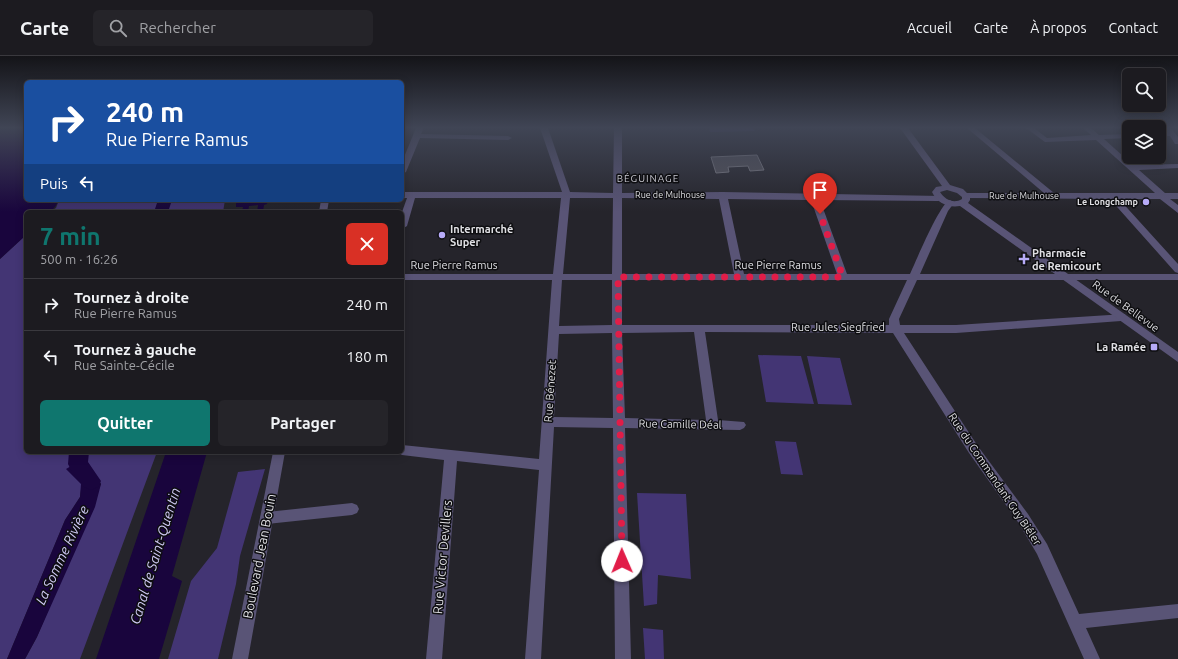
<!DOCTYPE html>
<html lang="fr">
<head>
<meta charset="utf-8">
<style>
	:root { --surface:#1c1b20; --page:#252429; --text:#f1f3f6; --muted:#a0a1a5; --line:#3a393e; --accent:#0f766e }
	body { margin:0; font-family:Ubuntu,sans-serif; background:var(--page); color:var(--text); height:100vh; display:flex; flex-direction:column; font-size:15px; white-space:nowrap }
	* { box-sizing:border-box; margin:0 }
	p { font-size:13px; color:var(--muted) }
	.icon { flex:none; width:22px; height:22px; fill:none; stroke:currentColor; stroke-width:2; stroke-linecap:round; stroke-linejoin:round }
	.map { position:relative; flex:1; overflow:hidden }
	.drawer { position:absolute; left:24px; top:154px; width:380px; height:244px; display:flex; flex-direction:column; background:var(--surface); border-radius:6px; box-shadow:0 2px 10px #0003,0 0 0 1px var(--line) }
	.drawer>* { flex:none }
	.hud { position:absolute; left:24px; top:24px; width:380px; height:122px; border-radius:6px; box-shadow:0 2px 10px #0003,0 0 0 1px var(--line); background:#1a4fa0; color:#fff; overflow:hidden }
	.fabs { position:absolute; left:1122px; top:12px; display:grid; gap:8px }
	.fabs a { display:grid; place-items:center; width:44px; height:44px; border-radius:6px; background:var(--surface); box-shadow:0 2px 10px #0003,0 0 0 1px var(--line); font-size:20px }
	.pin { position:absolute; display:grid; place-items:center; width:34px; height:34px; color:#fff; margin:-41px -17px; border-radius:50% 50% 50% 0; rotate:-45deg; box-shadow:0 0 4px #0007 }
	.pin .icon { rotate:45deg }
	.me { position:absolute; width:44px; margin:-22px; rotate:359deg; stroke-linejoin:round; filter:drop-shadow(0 0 3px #0008) }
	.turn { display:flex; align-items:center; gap:14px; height:84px; padding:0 16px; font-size:18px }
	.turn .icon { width:52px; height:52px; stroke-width:2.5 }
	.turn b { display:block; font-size:28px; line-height:34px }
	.then { display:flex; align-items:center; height:38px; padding:0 16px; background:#0003; gap:8px; font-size:15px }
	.round { display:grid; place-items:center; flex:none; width:42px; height:42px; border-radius:6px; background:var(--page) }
	.head { display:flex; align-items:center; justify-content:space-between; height:68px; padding:0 16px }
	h1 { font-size:24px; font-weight:700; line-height:30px; color:var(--accent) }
	.button { display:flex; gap:8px; margin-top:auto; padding:8px 16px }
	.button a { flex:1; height:46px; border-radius:6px; background:var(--accent); color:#fff; font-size:16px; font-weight:700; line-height:46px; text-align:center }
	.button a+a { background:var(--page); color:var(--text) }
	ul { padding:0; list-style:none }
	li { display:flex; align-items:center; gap:12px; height:52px; padding:0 16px; border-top:1px solid var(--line) }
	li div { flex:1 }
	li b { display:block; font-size:15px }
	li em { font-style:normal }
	header { display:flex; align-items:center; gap:24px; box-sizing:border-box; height:56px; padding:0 20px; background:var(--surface); border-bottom:1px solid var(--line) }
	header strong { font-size:19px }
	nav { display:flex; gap:22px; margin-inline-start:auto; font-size:14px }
	.search { width:280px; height:36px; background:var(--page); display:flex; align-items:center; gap:10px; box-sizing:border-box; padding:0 14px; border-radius:6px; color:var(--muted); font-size:15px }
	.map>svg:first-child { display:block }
</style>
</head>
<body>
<header>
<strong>Carte</strong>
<div class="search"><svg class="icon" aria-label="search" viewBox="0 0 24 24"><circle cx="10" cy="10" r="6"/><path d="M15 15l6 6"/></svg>Rechercher</div>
<nav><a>Accueil</a><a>Carte</a><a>À propos</a><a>Contact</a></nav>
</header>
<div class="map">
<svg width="1178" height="603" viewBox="0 0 1178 603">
	<rect width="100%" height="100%" fill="#25242b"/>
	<path fill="#433574" d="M709,72h44l2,3 -45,1z
		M59,144h166l-2,12h-173l6,-4z
		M26,179v217h131l-77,207h-55l12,-22 64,-153 -16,-26 -5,39 -15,23 -58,139h-7v-400z
		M758,299l43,1 13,48 -48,-2z
		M807,300l33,2 12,47 -34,-1z
		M775,385l21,1 7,33 -22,-1z
		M265,413l-25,87 -4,28 -18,75h-50l23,-78 26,-33 21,-76z
		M637,437l49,1 5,85 -33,-4 -1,29 -13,2z
		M643,572l20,2 1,29h-19z"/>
	<path fill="#19053d" d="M0,72h26v72h33c-8,17 -15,12 -33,12v23l-26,24z
		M236,144h32l-1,4 -3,1 -1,7h-6l1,-7 -9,1 -1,6h-6l1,-5h-7z
		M166,396h41l-35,124 10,5 -23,78h-63z
		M85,402l16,26 -6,23 -58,130 -12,22h-18l58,-139 15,-23 1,-13 -15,-15z"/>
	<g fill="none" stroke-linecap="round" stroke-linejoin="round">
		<path fill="#19053d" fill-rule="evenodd" d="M158,144h14l-4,12h-14z
			M69,396h20l-1,10 13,19 -3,6 -7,3 -7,-3 -13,-17 -3,-6z"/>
	</g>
	<path fill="#54535b" stroke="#83828a" d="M757,99l7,15 -14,1 -2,-5 -20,1 1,5 -13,1 -5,-16z"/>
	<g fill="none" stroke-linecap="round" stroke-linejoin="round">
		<path fill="#595476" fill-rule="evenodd" d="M416,72h8l-3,6 87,2 4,2 -4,2 -88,-2 -14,34 -4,2v-12z
			M540,72h8l22,64 43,1 1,-65h8v65l101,-1 218,4v4l-3,1 -118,-1 27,74h63c6,-13 30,-71 40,-74l4,3 -6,8 -28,63h258v6h-261l-18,39 1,6h56l169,-11 1,3 -1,3 -4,1 -165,12h-52l73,112 51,69 19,30 32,70 99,-10v14l-92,10 14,31h-16l-47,-105 -19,-32 -49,-69 -76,-120 -188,-1 13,88 26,2 2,3 -2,3 -4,2 -115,-2 6,231h-16l-2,-231 -59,-1 -13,232h-16l14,-189 -82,-9 -15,198h-16l18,-199 -42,-5 -5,-3h5v-7l137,14 13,-179h-150v-6h151l8,-76h-146l-8,28 -5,3v-17l5,-14h-5v-6h160zM570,142h43l-1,76h-49zM622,142l97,1 15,75h-112zM728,143l83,1 26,74h-93zM562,224h50v45l-53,1zM622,224h285l-18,39v6h-267zM694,276l12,88 -81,-2 -3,-85zM612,277l1,85 -59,-1 5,-83z
			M967,72h8l79,65h101l-59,-53 -51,2 -19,-14h8l13,10 44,-3 -8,-7h8l8,7 30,-1v4l-25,1 29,26 45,-1v4l-39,2 26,23h13v6h-8l8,6v8l-18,-14h-41l59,65v9l-3,-1 -65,-73 -147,-1v-4l3,-1h78z
			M1163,72h8l7,9v7h-3l-5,-8h-11v-4h7z
			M352,447l5,2 2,4 -2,4 -5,2 -85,9 -5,-2 -2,-4 2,-4 5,-2z"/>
		<path fill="#595476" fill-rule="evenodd" d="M900,72h8l42,57 13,4 7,7v4l-2,3 210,149v10l-218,-156c-12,2 -23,-3 -28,-14l4,-5 6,-1zM947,134l10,3 5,4v2c-8,5 -17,1 -22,-7z
			M321,144h8l-2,12h-8z
			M273,396h12l-37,207h-16z"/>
	</g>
	<linearGradient id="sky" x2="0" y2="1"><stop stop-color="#141418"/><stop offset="0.46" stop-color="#404555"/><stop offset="1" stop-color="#404555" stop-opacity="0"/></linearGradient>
	<rect width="1178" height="156" fill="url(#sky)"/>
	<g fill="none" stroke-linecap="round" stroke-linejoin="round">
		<path stroke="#e11d48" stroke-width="7" stroke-dasharray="0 12.6" d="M622,505l-4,-284h225l-23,-63"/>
	</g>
	<g fill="#b7abf8" stroke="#0e0e11" stroke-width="1.5">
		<circle cx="1146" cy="146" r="4"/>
		<circle cx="442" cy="179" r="4"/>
		<path d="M1022 197h4v4h4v4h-4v4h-4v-4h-4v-4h4z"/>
		<rect x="1150" y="287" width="8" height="8" rx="2"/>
	</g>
	<g text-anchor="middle" stroke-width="3" stroke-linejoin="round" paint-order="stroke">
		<g font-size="9" fill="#dfdfe3" stroke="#0e0e11">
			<text x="670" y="142">Rue de Mulhouse</text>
			<text x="1024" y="143">Rue de Mulhouse</text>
		</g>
		<g font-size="9" font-weight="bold" fill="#dfdfe3" stroke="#0e0e11" text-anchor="end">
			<text x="1138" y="149">Le Longchamp</text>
		</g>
		<g font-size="10" letter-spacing="1" fill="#c6c6cf" stroke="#0e0e11">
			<text x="648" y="126">BÉGUINAGE</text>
		</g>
		<g font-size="11" font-weight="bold" fill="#dfdfe3" stroke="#0e0e11" text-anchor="start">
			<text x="450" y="177">Intermarché<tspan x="450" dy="13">Super</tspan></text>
			<text x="1032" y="201">Pharmacie<tspan x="1032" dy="13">de Remicourt</tspan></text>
			<text x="1146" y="295" text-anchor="end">La Ramée</text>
		</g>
		<g font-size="11" fill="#dfdfe3" stroke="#0e0e11">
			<text x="454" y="213">Rue Pierre Ramus</text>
			<text x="778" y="213">Rue Pierre Ramus</text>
			<text transform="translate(1126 250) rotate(36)" y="4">Rue de Bellevue</text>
			<text x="838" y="275">Rue Jules Siegfried</text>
			<text transform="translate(550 335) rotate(-86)" y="4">Rue Bénezet</text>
			<text transform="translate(680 368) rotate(1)" y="4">Rue Camille Déal</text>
			<text transform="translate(995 423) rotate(56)" y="4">Rue du Commandant Guy Biéler</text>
		</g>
		<g font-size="13" fill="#dfdfe3" stroke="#0e0e11">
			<text transform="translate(259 500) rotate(-79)" y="5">Boulevard Jean Bouin</text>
			<text transform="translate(442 501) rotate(-85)" y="5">Rue Victor Devillers</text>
		</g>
		<g font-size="14" font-style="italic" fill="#d0caf6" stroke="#0e0e11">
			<text transform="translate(62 499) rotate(-65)" y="5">La Somme Rivière</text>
			<text transform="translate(155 500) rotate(-73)" y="5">Canal de Saint-Quentin</text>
		</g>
	</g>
</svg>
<div class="fabs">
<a><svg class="icon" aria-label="search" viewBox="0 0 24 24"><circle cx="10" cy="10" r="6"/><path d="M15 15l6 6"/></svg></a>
<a><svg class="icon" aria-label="layers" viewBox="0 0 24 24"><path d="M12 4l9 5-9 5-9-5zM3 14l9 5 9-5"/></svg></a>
</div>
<div class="pin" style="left:820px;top:158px;background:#d93025"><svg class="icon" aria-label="arrive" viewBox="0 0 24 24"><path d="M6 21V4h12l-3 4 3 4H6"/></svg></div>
<svg class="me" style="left:622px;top:505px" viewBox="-20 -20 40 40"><circle r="19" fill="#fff"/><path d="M0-13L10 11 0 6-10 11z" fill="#e11d48"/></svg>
<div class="hud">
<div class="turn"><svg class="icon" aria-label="right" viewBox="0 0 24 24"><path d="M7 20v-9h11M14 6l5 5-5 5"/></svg><div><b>240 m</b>Rue Pierre Ramus</div></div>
<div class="then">Puis<svg class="icon" aria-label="left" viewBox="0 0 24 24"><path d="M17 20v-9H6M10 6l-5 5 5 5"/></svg></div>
</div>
<section class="drawer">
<div class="head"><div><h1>7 min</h1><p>500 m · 16:26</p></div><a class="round" style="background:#d93025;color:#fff"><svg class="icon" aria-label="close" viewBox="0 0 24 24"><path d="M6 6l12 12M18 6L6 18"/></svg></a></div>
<ul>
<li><svg class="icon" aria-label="right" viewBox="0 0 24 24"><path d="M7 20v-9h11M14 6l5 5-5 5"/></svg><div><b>Tournez à droite</b><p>Rue Pierre Ramus</p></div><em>240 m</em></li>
<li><svg class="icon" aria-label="left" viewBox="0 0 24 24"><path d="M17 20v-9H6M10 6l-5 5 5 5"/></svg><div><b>Tournez à gauche</b><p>Rue Sainte-Cécile</p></div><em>180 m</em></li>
</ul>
<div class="button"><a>Quitter</a><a>Partager</a></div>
</section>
</div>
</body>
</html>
